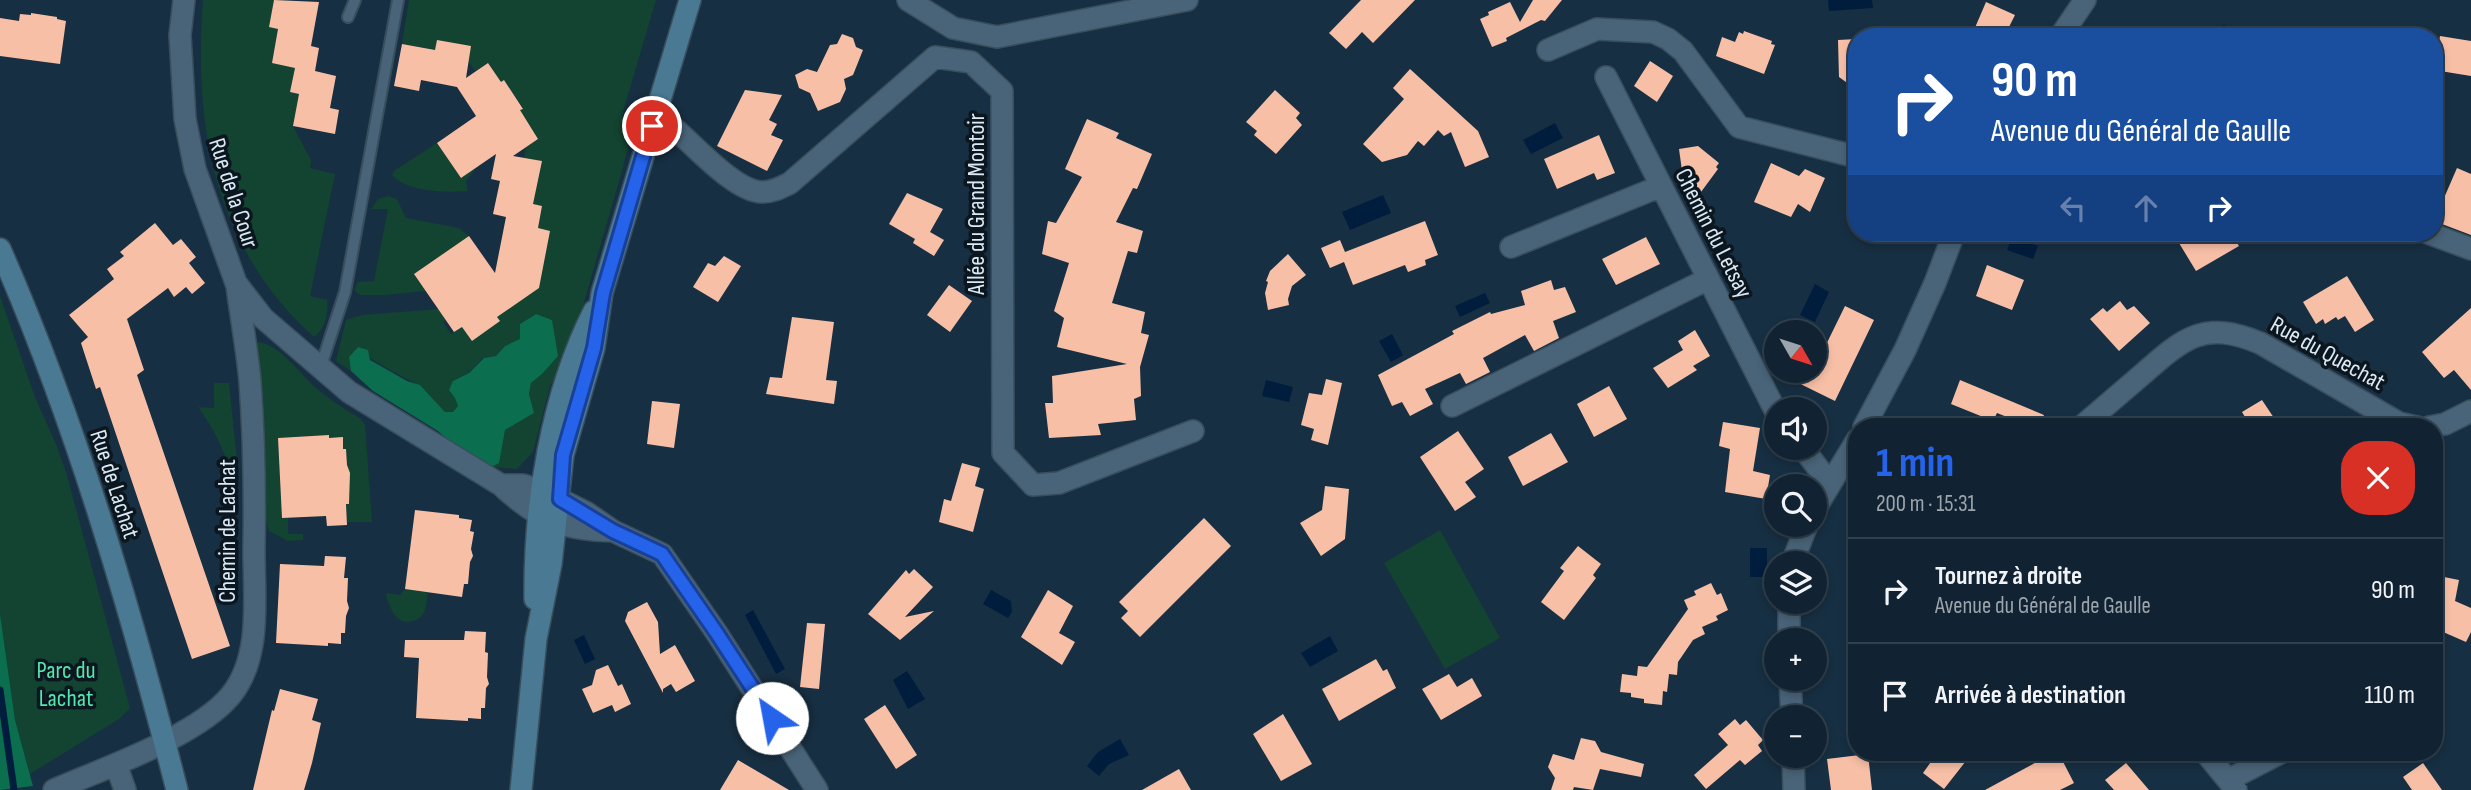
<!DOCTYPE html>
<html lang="fr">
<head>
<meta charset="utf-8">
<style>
	:root { --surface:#112332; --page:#1a2b3a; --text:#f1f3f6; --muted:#9ca4ac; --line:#30404d; --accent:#2563eb }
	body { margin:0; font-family:"Sofia Sans Condensed",sans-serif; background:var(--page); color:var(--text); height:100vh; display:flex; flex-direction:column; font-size:26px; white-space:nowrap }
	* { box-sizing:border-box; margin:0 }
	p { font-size:23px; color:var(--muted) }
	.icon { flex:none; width:38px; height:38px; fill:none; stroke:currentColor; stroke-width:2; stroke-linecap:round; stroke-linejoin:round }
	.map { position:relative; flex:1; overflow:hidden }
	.drawer { position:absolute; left:1848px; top:418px; width:595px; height:343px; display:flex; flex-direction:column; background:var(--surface); border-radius:28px; box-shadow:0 4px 10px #0003,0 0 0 2px var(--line) }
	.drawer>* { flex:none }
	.hud { position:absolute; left:1848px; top:28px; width:595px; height:214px; border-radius:28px; box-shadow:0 4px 10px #0003,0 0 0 2px var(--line); background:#1a4fa0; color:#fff; overflow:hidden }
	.needle { width:46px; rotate:129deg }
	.controls { position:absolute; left:1764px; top:320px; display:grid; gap:14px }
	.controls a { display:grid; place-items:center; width:63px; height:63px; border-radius:50%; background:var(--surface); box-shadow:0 4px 10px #0003,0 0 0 2px var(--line); font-size:35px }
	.pin { position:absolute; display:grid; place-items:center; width:60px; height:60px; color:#fff; margin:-30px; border:4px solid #fff; border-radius:50%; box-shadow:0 2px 7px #0007 }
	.me { position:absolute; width:77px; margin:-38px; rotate:327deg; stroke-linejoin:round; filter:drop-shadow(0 0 5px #0008) }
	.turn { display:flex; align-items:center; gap:24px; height:147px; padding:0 28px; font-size:32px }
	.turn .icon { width:91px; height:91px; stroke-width:2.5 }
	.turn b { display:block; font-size:49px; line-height:60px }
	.lanes { display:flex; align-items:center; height:66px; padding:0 28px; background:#0003; justify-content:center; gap:35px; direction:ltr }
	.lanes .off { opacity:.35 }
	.round { display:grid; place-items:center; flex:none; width:74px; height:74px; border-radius:28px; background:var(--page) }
	.summary { display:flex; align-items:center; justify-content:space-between; height:119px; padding:0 28px }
	h1 { font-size:42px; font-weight:700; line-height:52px; color:var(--accent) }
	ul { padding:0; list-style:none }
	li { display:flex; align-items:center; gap:21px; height:105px; padding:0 28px; border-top:2px solid var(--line) }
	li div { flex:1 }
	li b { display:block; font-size:26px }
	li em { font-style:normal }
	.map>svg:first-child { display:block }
</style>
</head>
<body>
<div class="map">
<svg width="2471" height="790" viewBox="0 0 2471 790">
	<rect width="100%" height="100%" fill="#172f42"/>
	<path fill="#134331" d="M203,0h71l-5,27 9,2 -6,33 23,6 -5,24 9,2 -6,32 18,34 -1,8 25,6 -25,122 17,4c2,12 -2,30 -13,37 -99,-89 -121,-209 -111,-337z
		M409,0h247l-34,115 8,25 -8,31 -42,145 -16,47 -14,23 -17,66 -16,17 -26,-2 14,-37 29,-17 -5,-19 2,-11 11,-9 10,-54 -16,-6 -16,10 1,15 -16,7 -9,10 -13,2 -15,15 -15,8 5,25 -5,6h-8c-9,-8 -17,-22 -27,-27 -21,-12 -43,-21 -60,-38l-9,10 2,14 -15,-10 10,-41 16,-5 77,-6 7,11 -3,2 8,12 11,-7 35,-10 41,-89 4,-22 -9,-2 8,-43 -17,-3 2,-11 12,-8 -18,-29 3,-2 -19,-28 -3,2 -13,-19 -13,8 -7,-10 -31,-21 -2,10 -33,-6z
		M437,143l24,35 16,-11 -11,14 2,10c-21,2 -61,1 -76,-16l2,-4z
		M388,196l9,3 9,19 53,10 10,8 -43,55 -41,4h-25l-6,-5 4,-8 16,-1 14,-72h-17l7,-10z
		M0,296l35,101 21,47 10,28 64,236 -11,11 -89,55 -15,-54 -15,-106z
		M257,342c22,1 43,32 59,46 14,12 29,21 45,31l4,6 7,97h-25l-1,-18 3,-1 1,-30 -3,-4 -1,-20h-3v-11h-14v-3l-51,3 4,80h6v16h15v6l-15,1 -19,-10 -6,-21 -7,-159z
		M214,383h15l8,77 1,24 -2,7c-7,-31 -19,-58 -38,-84l16,1z
		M1440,530l60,108 -55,31 -61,-106z
		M405,589l23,3c-1,5 -1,12 -3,18 -2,6 -6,9 -12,11 -17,5 -23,-13 -27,-26l1,-2 13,2z"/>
	<path fill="#0b6e4e" d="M536,314l16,6 6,36 -16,18 -11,9 -2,11 5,19 -29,17 -6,33 -8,4 -28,-13 -25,-23 -65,-40 -22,-20 -2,-14 9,-10 10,3 2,10 37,21 13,4 25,27h8l5,-6 -3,-8 -6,-8 4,-9 16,-8 15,-15 12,-2 9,-10 15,-7v-15z
		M0,614l15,106 18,66 -33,4z"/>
	<path fill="#001d3e" d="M1828,0h44l1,8 -44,3z
		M2223,25l33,11v1h-37z
		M1555,123l8,15 -32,16 -8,-14z
		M1383,195l8,18 -41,17 -8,-18z
		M2012,237l26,9 -5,13 -26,-9z
		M1815,284l14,8 -14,30 -15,-7z
		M1485,293l5,10 -30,14 -5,-11z
		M1392,334l11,21 -12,7 -12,-21z
		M1266,380l27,7 -4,15 -27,-6z
		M1750,548h17v29h-17z
		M991,590l20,11 1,11 -4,6 -25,-14z
		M753,610l32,59 -9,5 -31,-59z
		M584,635l11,24 -10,5 -11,-24z
		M1330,636l8,15 -28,16 -9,-14z
		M907,671l18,28 -17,10 -15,-29z
		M1120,739l9,16 -20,9 -10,12 -12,-10 11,-14z"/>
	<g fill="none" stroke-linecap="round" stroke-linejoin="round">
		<path stroke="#001d3e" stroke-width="7" d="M0,690l14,100"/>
	</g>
	<path fill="#f8bfa7" d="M274,0l45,2 -8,44 8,2 -4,23 21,5 -6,32 9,2 -4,24 -42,-8 6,-32 -9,-2 5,-24 -23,-5 6,-34 -9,-2z
		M1361,0h54l-42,43 -11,-11 -16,17 -17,-16z
		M1533,0h29l-17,21 -4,-1 -35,18 1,3 -15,6 -12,-28 9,-4 -1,-3 22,-10 10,20z
		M1986,2l29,13 -11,22h-33z
		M31,13l26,4v2l9,2 -6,43 -60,-8v-38l19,3 1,-7 11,1z
		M1744,31l28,10 -1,3 4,1 -11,29 -48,-18 6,-19 13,5 4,-10 4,2z
		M842,34l11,4 3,9 7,3 -10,25 -9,4 2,10 -6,13 -22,9 -8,-18 -11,-5 -4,-13 12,-6 10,3 13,-27 7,-1z
		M2440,36l31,5v35l-37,-6z
		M1857,39v51l-18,-13 -1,-37z
		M437,40l34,6 -5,32 22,-15 13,19 3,-2 19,29 -3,1 18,29 -25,17 29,5 -9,43 9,2 -4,22 12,3 -11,57 -42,29 3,4 -28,20 -10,-14 -8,5 -40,-58 55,-38 26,37 11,-56 -13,-3 7,-33 -9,-2 5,-25 -35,24 -24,-35 39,-27 -19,-29 -36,-7 -2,11 -25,-5 8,-42 33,6z
		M1650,61l23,15 -16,26 -23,-16z
		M1410,69l68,62 11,26 -24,10 -14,-35 -7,4 -6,-6 -14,16 -6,-5 -11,14 -25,7 -19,-18 41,-45 -11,-11z
		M745,90l37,5 -13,25 8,4 -6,11 12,5 -16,31 -50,-25z
		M1275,90l25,23 -4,5 6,7 -26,29 -22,-19 3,-4 -11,-9z
		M1087,119l32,14 -3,5 36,16 -15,35 -4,-1 -17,34 27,9 -6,22 -9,-2 -16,52 33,9 -4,21 8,2 -9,32 1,29 -7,3 2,21 -38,4 3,11 -52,3 -4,-35h8l-1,-27 75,-12 -70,-17 7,-29 -10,-7 15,-48 -27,-9 6,-33 8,2 26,-46 -17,-8z
		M1599,135l16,38 -18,7 -3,-7 -37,16 -13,-30z
		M1698,146l21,17 -3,4 2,2 -17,23 -18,-14 -4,-29z
		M1771,163l28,13 6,-7 20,9 -15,34 -12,-8 -7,13 -37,-15z
		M2457,168l14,6v61l-37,-14z
		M907,193l36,16 -13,23 14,8 -10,16 -21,-13 2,-4 -26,-15z
		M1425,221l13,34 -13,5 1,5 -18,7 -3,-7 -52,20 -9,-23 -14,6 -9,-20 19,-8 5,12z
		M155,223l18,22 8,-6 15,18 -7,6 16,20 -13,11 -6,-7 -12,10 -6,-9 -41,31 17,51 -7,5 93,271 -38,13 -92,-272 -4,2 -15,-46 7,-6 -19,-22 45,-36 -7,-10 17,-13 -4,-4z
		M2195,233h36l8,13 -43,25 -17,-28z
		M1646,237l14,27 -44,21 -14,-26z
		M1288,254l18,21 -14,11 -4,13 1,6 -21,5 -3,-17 3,-11 -2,-1 4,-10z
		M724,256l17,10 -23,36 -25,-15 15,-24 7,3z
		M1987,265l37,15 -12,30 -36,-14z
		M2347,276l27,44 -19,12 -10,-16 -7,4 -2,-3 -11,7 -2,-5 -7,5 -13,-22z
		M1551,280l3,10 11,-3 11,25 -23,9 6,17 -25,13 -9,-16 -42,23 7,14 -24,12 -6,-11 -35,16 8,15 -23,12 -8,-14 -10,4 -14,-31 76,-41 -2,-3 38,-19 1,2 34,-9 -4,-14z
		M949,285l23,16 -22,31 -23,-17z
		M2120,301l7,9 7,-4 16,17 -31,28 -29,-32 13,-11 4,4z
		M1845,306l29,14 -39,81 -61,-30h41v-17l5,3z
		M2471,308v82l-17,-20 -10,8 -22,-26z
		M792,317l42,5 -8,58 11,1 -3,23 -68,-10 4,-17 12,1z
		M1695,330l15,26 -17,10 4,4 -29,18 -15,-20 30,-18 -5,-9z
		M1326,379l16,4 -14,62 -17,-5 3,-11 -13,-4 8,-32 13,2z
		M1960,380l84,35 -5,12h-7l-35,-14 -4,8 -42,-17z
		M1609,386l18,33 -33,18 -17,-33z
		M2262,400l18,27h-29l-9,-15z
		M652,401l28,3 -6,44 -27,-4z
		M1723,422l37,6 -7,43 17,4 -4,24 -41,-7 5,-43 -11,-3z
		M1458,431l26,38 -19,13 11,15 -21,14 -35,-54z
		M1551,433l17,29 -45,24 -15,-29z
		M329,435v3l14,-1v12h3l1,16 3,8 -1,31h-3l1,21 -20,1 -1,-10 -44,2 -4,-80z
		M962,463l18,5 -5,18 9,3 -11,43 -34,-10 5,-23 7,2z
		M1325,486l24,3 -4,50 -24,17 -21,-33 22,-13z
		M415,510l44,5v3l13,2 -2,11 4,1 -3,17 2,7 -3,6 -2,22h-4l-2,13 -57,-8z
		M1204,518l27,28 -91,91 -19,-19 7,-7 -9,-9z
		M1578,546l23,18 -8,11 3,3 -32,42 -23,-18 23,-31 -4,-3z
		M325,556l21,1 -2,21h4l-1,23 2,7 -3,8 -1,17h-4v11l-13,-1v3l-52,-3 4,-79 44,2z
		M914,569l19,18 -28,30 29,-6 -34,29 -32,-26 38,-44 3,4z
		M2434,575l25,5 -4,21 16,7v24l-5,10 -32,-14z
		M1711,583l6,12 4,-2 7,17 -12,6 2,4 -16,7 3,7 -12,6 -15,22 -1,13 -8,-1 -2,18 -4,-1 -1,14 -18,-2v-4l-13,-2v-4l-11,-1 2,-18 15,2 1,-10 9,1 41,-58 -4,-9 12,-5 -2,-4z
		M1048,590l25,16 -14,27 16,9 -13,23 -41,-28z
		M647,602l11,20 2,32 15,-9 20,36 -19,11 -5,-8 -8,5v4l-38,-72 3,-9z
		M807,623l18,1 -6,65 -19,-2z
		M465,631l21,1 -1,20 3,1 -1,24 2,7 -3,4 -1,20h-4v11l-13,-1v3l-52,-3 3,-60 -15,-1 1,-17h59z
		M1376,659l7,12 4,-2 9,19 -57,33 -17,-32z
		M608,665l10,21 4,-2 9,20 -16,8 -3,-7 -19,8 -11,-24 10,-4 4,-15z
		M1449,674l8,13 15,-9 10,18 -41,24 -19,-31z
		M280,689l38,10 -6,21 9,3 -9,40 -8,27h-51l19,-80 2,1z
		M885,705l32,50 -21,14 -32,-50z
		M1283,714l29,50 -31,17 -28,-47z
		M1735,719l5,6 6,-5 17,20 -5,5 4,6 -17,14 -5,-5 -34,29 -12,-14 34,-30 -10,-11z
		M1581,738l14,3 6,11 43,12 -3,13 -41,-8 -7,21 -19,-3 -1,3h-22l4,-12 -7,-11 5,-13 21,6z
		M1938,752h35l-29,37 -21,-16z
		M2055,752h3l16,31 -14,7h-75z
		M1868,754l4,36h-41l-4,-31z
		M738,760l51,30h-69z
		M2126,763l23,27h-35l-9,-10z
		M2423,763l19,27h-30l-9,-13z
		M1179,769l12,21h-49z"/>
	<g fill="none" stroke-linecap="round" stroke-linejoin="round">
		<defs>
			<path id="lane" d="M348,17l7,-17
				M321,366l24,-74 53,-292"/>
			<path id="street" d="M184,0l-4,35 5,84 10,50 41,114 27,35 86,74 152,93c37,35 62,45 112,46
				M908,0l45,28 44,9 190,-37
				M2060,37l25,-37
				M1548,50l49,-21 56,3 15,7 15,12 56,76 118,30
				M1606,77l170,335
				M652,126h14l11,5c20,17 60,62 86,61 10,0 19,-5 27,-9l145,-126 36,5 31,29 1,362 30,32 26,-2 134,-52
				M2428,233l43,16
				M1511,247l150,-61
				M1452,406l256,-127
				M1864,427l41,-77 30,-67 19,-50
				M2081,427c21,-18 42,-36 63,-54 41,-36 60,-53 116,-30l139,80 18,4
				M2429,427l16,-3 26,-13
				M1803,448l27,36
				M501,485h22l20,6 44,22 26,18 49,23 54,78 101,158
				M1815,509l42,-69
				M1794,564l2,-11 11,-28
				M1789,602v38
				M1790,679l2,39
				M2205,752l31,38
				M1793,756l1,34
				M116,764l9,26
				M2228,780l54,-28
				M54,790c48,-21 144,-54 177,-95 31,-38 23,-98 23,-144 1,-57 0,-114 -4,-170 -3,-32 -9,-64 -13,-95"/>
			<path id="secondary" d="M0,249c76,173 130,358 177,541
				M535,599c-1,-95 16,-203 59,-288
				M521,790l15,-151 15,-75 12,-109 31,-107 8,-55 88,-293"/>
		</defs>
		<use href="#lane" stroke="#394e5d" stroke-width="14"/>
		<use href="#street" stroke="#394e5d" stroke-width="24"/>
		<use href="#secondary" stroke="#394e5d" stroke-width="24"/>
		<use href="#lane" stroke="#496378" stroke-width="10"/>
		<use href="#street" stroke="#496378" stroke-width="21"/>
		<use href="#secondary" stroke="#4a7993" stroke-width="21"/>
	</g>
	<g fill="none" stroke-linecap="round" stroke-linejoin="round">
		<defs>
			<path id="route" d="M652,126l-49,167 -9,55 -31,107 -3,44 53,32 49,23 54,78 56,86"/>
		</defs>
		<use href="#route" stroke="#184099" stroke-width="18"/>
		<use href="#route" stroke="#2563eb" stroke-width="12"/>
	</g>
	<g text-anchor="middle" stroke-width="7" stroke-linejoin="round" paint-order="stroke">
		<g font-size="24" fill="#dae9f5" stroke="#0c161e">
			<text transform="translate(234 193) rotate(72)" y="8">Rue de la Cour</text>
			<text transform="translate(976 204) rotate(-90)" y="8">Allée du Grand Montoir</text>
			<text transform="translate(1714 233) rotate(63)" y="8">Chemin du Letsay</text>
			<text transform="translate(2328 353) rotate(29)" y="8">Rue du Quechat</text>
			<text transform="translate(115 484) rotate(72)" y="8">Rue de Lachat</text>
			<text transform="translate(227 531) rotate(-90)" y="8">Chemin de Lachat</text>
		</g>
		<g font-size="24" fill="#51e9b0" stroke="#0c161e">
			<text x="66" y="678">Parc du<tspan x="66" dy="28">Lachat</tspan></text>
		</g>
	</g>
</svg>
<div class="controls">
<a><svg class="needle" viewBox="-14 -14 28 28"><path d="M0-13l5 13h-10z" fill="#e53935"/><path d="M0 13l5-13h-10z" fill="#9ca4ac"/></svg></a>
<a><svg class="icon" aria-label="sound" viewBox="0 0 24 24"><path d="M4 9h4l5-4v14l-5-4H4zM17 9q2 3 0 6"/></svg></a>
<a><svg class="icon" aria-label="search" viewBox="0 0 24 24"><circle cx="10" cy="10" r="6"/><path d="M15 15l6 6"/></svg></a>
<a><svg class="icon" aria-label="layers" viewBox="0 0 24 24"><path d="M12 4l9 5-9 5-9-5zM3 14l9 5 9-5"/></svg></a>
<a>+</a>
<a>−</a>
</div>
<div class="pin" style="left:652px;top:126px;background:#d93025"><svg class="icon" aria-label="arrive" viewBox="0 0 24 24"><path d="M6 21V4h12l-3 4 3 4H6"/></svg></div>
<svg class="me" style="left:772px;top:718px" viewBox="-20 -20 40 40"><circle r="19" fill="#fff"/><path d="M0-13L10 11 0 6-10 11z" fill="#2563eb"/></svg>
<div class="hud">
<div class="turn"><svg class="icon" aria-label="right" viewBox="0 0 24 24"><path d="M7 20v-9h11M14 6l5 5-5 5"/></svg><div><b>90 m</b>Avenue du Général de Gaulle</div></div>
<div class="lanes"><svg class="icon off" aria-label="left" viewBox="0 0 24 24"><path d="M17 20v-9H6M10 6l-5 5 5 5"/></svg><svg class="icon off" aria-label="ahead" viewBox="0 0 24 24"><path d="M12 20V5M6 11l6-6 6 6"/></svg><svg class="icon" aria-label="right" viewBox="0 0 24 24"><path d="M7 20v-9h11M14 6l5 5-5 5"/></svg></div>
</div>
<section class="drawer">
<div class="summary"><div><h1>1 min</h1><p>200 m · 15:31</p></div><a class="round" style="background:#d93025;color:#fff"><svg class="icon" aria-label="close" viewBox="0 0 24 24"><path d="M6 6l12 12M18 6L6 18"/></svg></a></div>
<ul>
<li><svg class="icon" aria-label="right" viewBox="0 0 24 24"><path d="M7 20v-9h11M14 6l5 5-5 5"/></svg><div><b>Tournez à droite</b><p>Avenue du Général de Gaulle</p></div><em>90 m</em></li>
<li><svg class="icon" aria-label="arrive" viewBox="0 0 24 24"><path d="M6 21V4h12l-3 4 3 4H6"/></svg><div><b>Arrivée à destination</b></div><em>110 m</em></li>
</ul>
</section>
</div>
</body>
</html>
